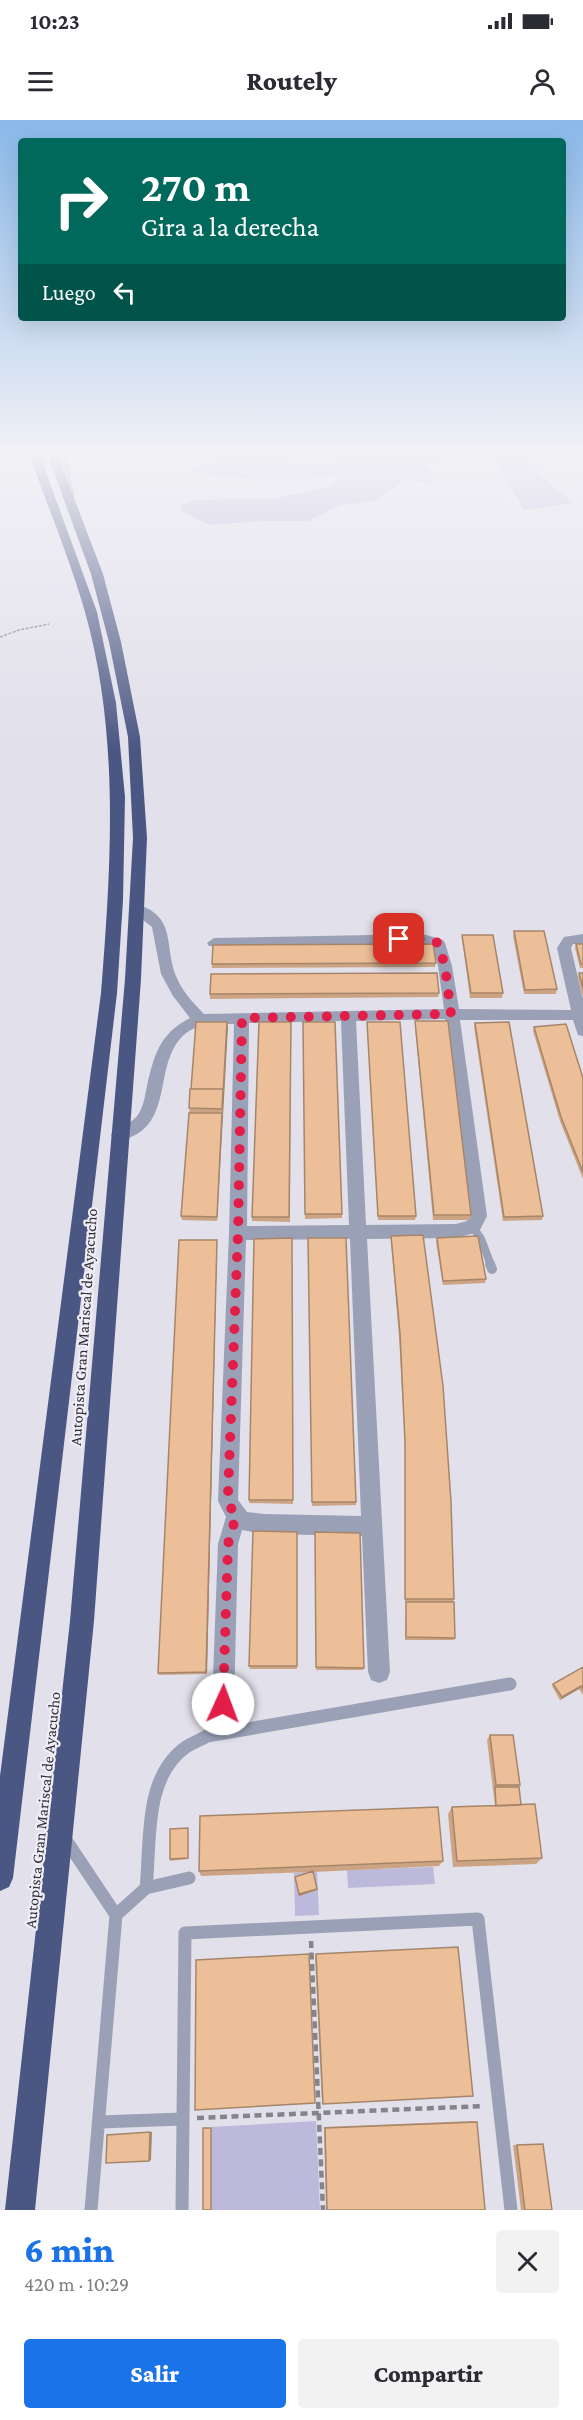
<!DOCTYPE html>
<html lang="es">
<head>
<meta charset="utf-8">
<style>
	:root { --surface:#fff; --page:#f2f2f3; --text:#2b2b33; --muted:#7c7c81; --accent:#1a73e8 }
	body { margin:0; font-family:"Crimson Pro",serif; background:var(--page); color:var(--text); height:100vh; display:flex; flex-direction:column; font-size:22px; white-space:nowrap }
	* { box-sizing:border-box; margin:0 }
	p { font-size:20px; color:var(--muted) }
	.icon { flex:none; width:33px; height:33px; fill:none; stroke:currentColor; stroke-width:2; stroke-linecap:round; stroke-linejoin:round }
	.map { position:relative; height:2090px; overflow:hidden }
	.sheet { display:flex; flex-direction:column; background:var(--surface); flex:1 }
	.sheet>* { flex:none }
	.top-card { position:absolute; left:18px; top:18px; width:548px; height:183px; border-radius:6px; box-shadow:0 6px 24px #0002; background:#00695c; color:#fff; overflow:hidden }
	.pin { position:absolute; display:grid; place-items:center; width:51px; height:51px; color:#fff; margin:-26px; border-radius:12px; box-shadow:0 3px 9px #0006 }
	.me { position:absolute; width:66px; margin:-33px; rotate:2deg; stroke-linejoin:round; filter:drop-shadow(0 0 4px #0008) }
	.turn { display:flex; align-items:center; gap:21px; height:126px; padding:0 24px; font-size:27px }
	.turn .icon { width:78px; height:78px; stroke-width:2.5 }
	.turn b { display:block; font-size:42px; line-height:51px }
	.then { display:flex; align-items:center; height:57px; padding:0 24px; background:#0003; gap:12px; font-size:22px }
	.round { display:grid; place-items:center; flex:none; width:63px; height:63px; border-radius:6px; background:var(--page) }
	.overview { display:flex; align-items:center; justify-content:space-between; height:102px; padding:0 24px }
	h1 { font-size:36px; font-weight:800; line-height:45px; color:var(--accent) }
	.primary-button { display:flex; gap:12px; margin-top:auto; padding:12px 24px }
	.primary-button a { flex:1; height:69px; border-radius:6px; background:var(--accent); color:#fff; font-size:24px; font-weight:800; line-height:69px; text-align:center }
	.primary-button a+a { background:var(--page); color:var(--text) }
	.status { display:flex; justify-content:space-between; align-items:center; height:42px; padding:0 30px; background:var(--surface); direction:ltr }
	.status svg { height:16px; fill:currentColor }
	header { display:flex; justify-content:space-between; align-items:center; height:78px; padding:0 24px; background:var(--surface); font-size:27px; font-weight:800 }
	.map>svg:first-child { display:block }
</style>
</head>
<body>
<div class="status"><b>10:23</b><svg viewBox="0 0 49 12"><path d="M0 12V9h3v3zM5 12V6h3v6zM10 12V3h3v9zM15 12V0h3v12zM26 1h20v11H26zM47 4h2v5h-2z"/></svg></div>
<header><svg class="icon" aria-label="menu" viewBox="0 0 24 24"><path d="M4 6h16M4 12h16M4 18h16"/></svg>Routely<svg class="icon" aria-label="person" viewBox="0 0 24 24"><circle cx="12" cy="8" r="4"/><path d="M4 21q1-7 8-7t8 7"/></svg></header>
<div class="map">
<svg width="583" height="2090" viewBox="0 0 583 2090">
	<rect width="100%" height="100%" fill="#e1e0eb"/>
	<path fill="#bcb9db" d="M226,336h40l51,7 30,-6 181,-1 14,20 31,27 -49,7 -29,-49 -73,2 12,14 -3,7 -26,-5 -30,22 -35,4 -32,16h-46l-53,4 -28,-14 1,-6 10,-5 84,-2 56,-12 6,-6 -4,-5 -43,6 -80,-5 -20,-6 2,-3z
		M433,1747l2,17 -87,4 -1,-18z
		M317,1751l2,44 -24,1 -1,-43z
		M316,2001l4,89h-109v-83z"/>
	<g fill="none" stroke-linecap="round" stroke-linejoin="round">
		<path stroke="#84848b" stroke-width="1.5" stroke-dasharray="3 1.5" stroke-linecap="butt" d="M0,517l19,-7 30,-6"/>
		<path stroke="#84848b" stroke-width="4.5" stroke-dasharray="7 4.5" stroke-linecap="butt" d="M311,1821l12,269
			M197,1998l287,-12"/>
		<path stroke="#9aa1b7" stroke-width="5" d="M64,336l8,40"/>
		<path stroke="#9aa1b7" stroke-width="8" d="M473,1107l8,12 10,26"/>
		<path stroke="#9aa1b7" stroke-width="10" d="M490,1144l2,5"/>
		<path stroke="#9aa1b7" stroke-width="13" d="M66,1720l50,75 -25,295
			M146,1768l43,-10
			M116,1795l30,-27c5,-45 -3,-111 40,-141 6,-4 14,-7 21,-11l303,-52
			M99,2002l84,-3 2,-186 293,-14 33,291
			M182,2090l1,-91"/>
		<path fill="#9aa1b7" fill-rule="evenodd" d="M164,336h16l-12,5z
			M136,784c41,12 28,41 40,72 6,15 17,27 28,38l240,-5 -6,-43 -6,-20 -9,-2 -214,2 -2,-3 7,-5 209,-4 20,6 2,3 7,23 7,43 112,1 -14,-62 7,-11 19,-3v10h-10l-2,4 12,51v37l-5,-1 -5,-15h-113l27,196 -8,16 -23,6 -89,1 23,433 -3,8 -8,3 -8,-3 -3,-8 -6,-136 -98,-2 -22,-4 -4,14 -4,160 -3,8 -8,3 -8,-3 -3,-8 6,-160 8,-27 -8,-16 11,-268 5,-209c-17,0 -35,-2 -49,10 -32,27 -11,85 -54,103 -7,3 -11,5 -18,2l-2,-4c5,-10 21,-9 28,-22 5,-8 6,-18 8,-27 7,-31 13,-53 43,-68l-17,-22 -12,-22 -9,-47 -23,-18zM445,899l24,197 -2,5 -11,3 -90,1 -10,-204zM341,901l8,204 -102,1 2,-203zM350,1119l11,277 -97,-2 -17,-2 -9,-12 8,-260z"/>
		<path fill="#4b5783" fill-rule="evenodd" d="M30,336h10l57,156 19,91 9,94 -2,103 -6,93 -104,885 -4,9 -9,4v-115l101,-783c10,-127 19,-257 -16,-381 -15,-53 -37,-104 -55,-156z
			M48,336h10l45,118 18,68 19,95 7,101 -6,141 -47,642 -59,589h-30l65,-589 55,-642 8,-141 -5,-101 -19,-95 -18,-68z"/>
	</g>
	<path fill="#cca483" d="M514,811l43,58 -1,5h-32l-11,-58z
		M462,815l41,58 -1,5h-32l-8,-59z
		M576,824h7v24h-3l-5,-20z
		M436,843l-1,4 -223,1v-4z
		M579,853h4v24l-5,-20z
		M439,873l-1,4 -228,2v-5z
		M415,901l56,194 -1,5h-37l-18,-194z
		M227,902l-10,199 -35,-1 -1,-4 10,-127z
		M291,902l-1,200 -38,-1v-4z
		M303,902l39,192v4l-37,1z
		M367,902l49,194 -1,4h-37z
		M475,903l68,193 -1,4 -39,1 -29,-194z
		M534,907l49,51v101l-23,-58 -27,-90z
		M391,1116l63,363 -1,3h-48v-157l-6,-108 -8,-96z
		M292,1118l1,266 -44,-1 5,-264z
		M308,1118l48,264v3l-44,1z
		M437,1118l49,41 -1,4 -42,2 -7,-43z
		M217,1120l-10,434 -48,1 -1,-2z
		M297,1412v137h-47l-1,-3z
		M315,1412l49,136 -1,2h-47z
		M406,1482l49,36 -1,2h-49z
		M583,1547v28l-4,-6 -19,11 -8,-14 1,-2z
		M490,1615l30,50 -1,2 2,18 21,53 -6,6 -83,3 -5,-53 4,-7 43,-1 -8,-66z
		M188,1708v31l-18,2v-2z
		M443,1741l-4,5 -126,6 4,18 -18,6 -4,-18 17,-6 -111,4 -2,-5z
		M316,1834l157,142 -151,8 -7,-147z
		M472,2001l5,1 8,88h-159l-2,-83z
		M540,2024h3l9,66h-31l-8,-65z"/>
	<path fill="#a6866a" d="M227,902l1,5 -5,90 -1,-8z
		M222,993l1,4 -6,104v-4z
		M217,1120v4l-10,430 -1,-2z
		M581,1566l-2,3 -19,11 2,-3z
		M317,1769v1l-18,6v-2z
		M150,2012h2l-1,28 -2,1z"/>
	<path fill="#edbf98" stroke="#a6866a" stroke-width="1.5" d="M514,811h30l13,58 -32,1z
		M462,815h31l10,58h-32z
		M433,824l3,19 -224,1 1,-19z
		M576,824h7v20h-2z
		M437,853l2,20 -229,1 1,-20z
		M579,853h4v15z
		M415,901h33l23,194h-37z
		M196,902h31l-4,72v-5h-32z
		M259,902h32l-2,195h-37z
		M303,902h32l7,192h-37z
		M367,902h33l16,194h-38z
		M509,902l34,194 -39,1 -29,-194z
		M566,904l17,54v94l-22,-55 -27,-90z
		M190,969h33l-1,20 -33,-1z
		M189,993h33l-5,104 -36,-1z
		M423,1115l20,151 8,116 3,97h-49v-157l-5,-109 -9,-97z
		M478,1116l8,43 -43,2 -6,-43z
		M292,1118l1,262h-44l5,-261z
		M308,1118h38l10,264h-44z
		M179,1120h38l-11,432 -48,1z
		M253,1411l44,1v134h-48z
		M315,1412l45,1 4,135 -48,-1z
		M406,1482h48l1,36 -49,-1z
		M583,1547v22l-2,-3 -19,11 -9,-13z
		M490,1615h23l7,50h-24z
		M495,1667h24l2,18 -25,1z
		M535,1684l7,54 -85,3 -5,-54z
		M438,1687l5,54 -244,10 1,-55z
		M188,1708v30l-18,1v-30z
		M313,1751l4,18 -18,5 -4,-17z
		M458,1827l15,149 -150,8 -7,-150z
		M309,1834l6,149 -120,7 1,-150z
		M477,2002l8,88h-158l-2,-82z
		M203,2008h8v82h-8z
		M150,2012l-1,29 -43,2 1,-28z
		M543,2024l9,66h-27l-8,-65z"/>
	<linearGradient id="sky" x2="0" y2="1"><stop stop-color="#8ab9ea"/><stop offset="0.53" stop-color="#f2f1f6"/><stop offset="1" stop-color="#f2f1f6" stop-opacity="0"/></linearGradient>
	<rect width="583" height="629" fill="url(#sky)"/>
	<g fill="none" stroke-linecap="round" stroke-linejoin="round">
		<path stroke="#e11d48" stroke-width="10" stroke-dasharray="0 18" d="M223,1584l5,-160 8,-28 -5,-8 -3,-14 10,-261 4,-215 209,-4 -6,-48 -7,-23 -8,-4h-31"/>
	</g>
	<g text-anchor="middle" stroke-width="4.5" stroke-linejoin="round" paint-order="stroke">
		<g font-size="16" fill="#303034" stroke="#eeedf8">
			<text transform="translate(83 1207) rotate(-86)" y="6">Autopista Gran Mariscal de Ayacucho</text>
			<text transform="translate(42 1690) rotate(-84)" y="6">Autopista Gran Mariscal de Ayacucho</text>
		</g>
	</g>
</svg>
<div class="pin" style="left:399px;top:819px;background:#d93025"><svg class="icon" aria-label="arrive" viewBox="0 0 24 24"><path d="M6 21V4h12l-3 4 3 4H6"/></svg></div>
<svg class="me" style="left:223px;top:1584px" viewBox="-20 -20 40 40"><circle r="19" fill="#fff"/><path d="M0-13L10 11 0 6-10 11z" fill="#e11d48"/></svg>
<div class="top-card">
<div class="turn"><svg class="icon" aria-label="right" viewBox="0 0 24 24"><path d="M7 20v-9h11M14 6l5 5-5 5"/></svg><div><b>270 m</b>Gira a la derecha</div></div>
<div class="then">Luego<svg class="icon" aria-label="left" viewBox="0 0 24 24"><path d="M17 20v-9H6M10 6l-5 5 5 5"/></svg></div>
</div>
</div>
<section class="sheet">
<div class="overview"><div><h1>6 min</h1><p>420 m · 10:29</p></div><a class="round"><svg class="icon" aria-label="close" viewBox="0 0 24 24"><path d="M6 6l12 12M18 6L6 18"/></svg></a></div>
<div class="primary-button"><a>Salir</a><a>Compartir</a></div>
</section>
</body>
</html>
